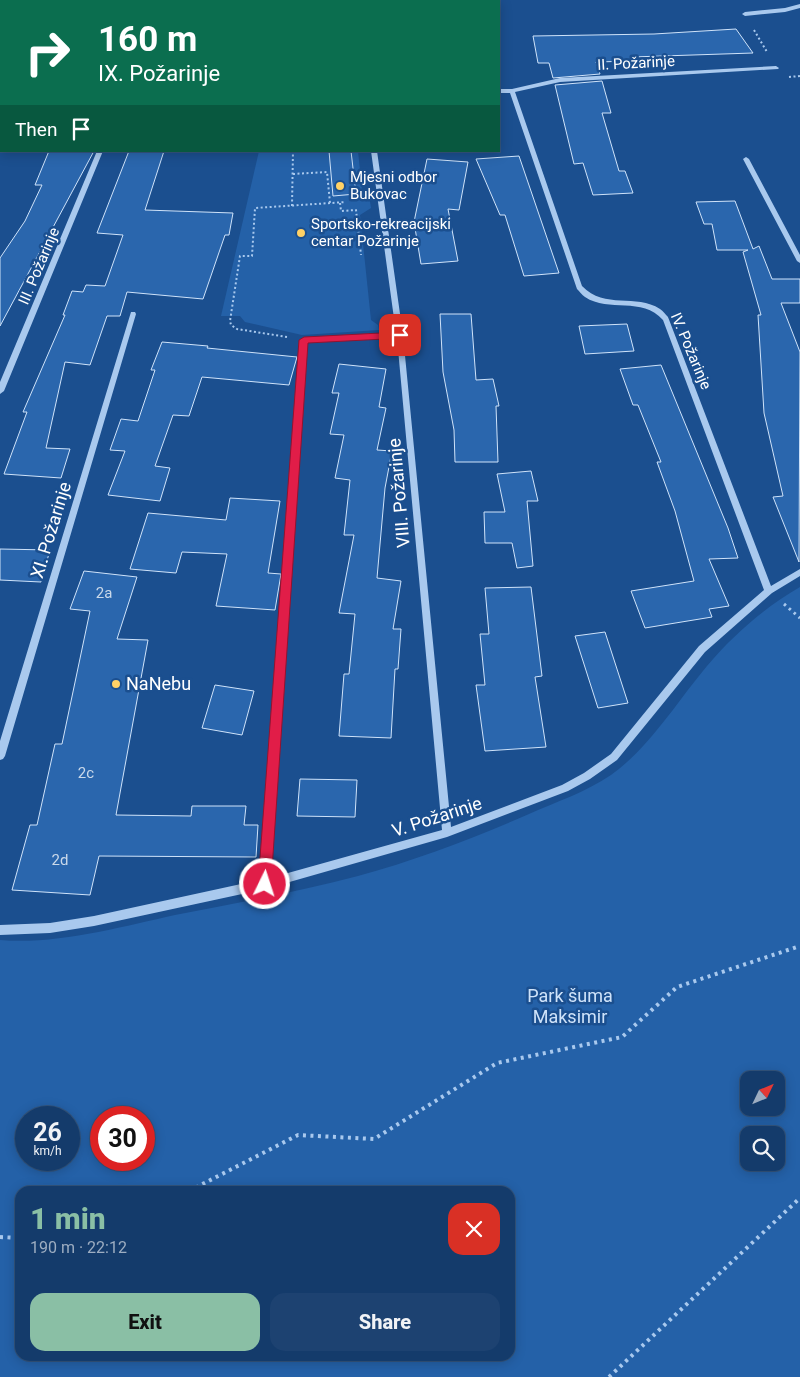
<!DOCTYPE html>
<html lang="en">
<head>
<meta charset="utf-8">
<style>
	:root { --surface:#143b6b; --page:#1d4271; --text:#f1f3f6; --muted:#9dadc1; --line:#33557e; --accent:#8abfa5 }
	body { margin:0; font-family:Roboto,sans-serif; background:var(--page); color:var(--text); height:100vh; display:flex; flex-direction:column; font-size:19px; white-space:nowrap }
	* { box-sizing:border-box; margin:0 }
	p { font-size:16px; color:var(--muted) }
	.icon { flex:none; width:28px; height:28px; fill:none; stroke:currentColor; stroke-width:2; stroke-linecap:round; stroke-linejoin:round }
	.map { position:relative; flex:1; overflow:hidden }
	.panel { position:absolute; left:15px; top:1186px; width:500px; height:175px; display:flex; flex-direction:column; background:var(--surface); border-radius:15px; box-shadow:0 2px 12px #0003,0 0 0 1px var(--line) }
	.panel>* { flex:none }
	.guide { position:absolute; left:0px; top:0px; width:500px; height:152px; box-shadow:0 2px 12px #0003,0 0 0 1px var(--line); background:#0b6e4f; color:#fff; overflow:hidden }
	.needle { width:32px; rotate:47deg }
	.buttons { position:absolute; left:740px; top:1071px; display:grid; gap:10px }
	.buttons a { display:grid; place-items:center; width:45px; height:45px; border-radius:10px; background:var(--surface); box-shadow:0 2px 12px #0003,0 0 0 1px var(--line); font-size:25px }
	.speed { position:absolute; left:15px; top:1106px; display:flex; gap:10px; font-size:25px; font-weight:700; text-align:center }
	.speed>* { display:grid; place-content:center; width:65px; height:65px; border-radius:50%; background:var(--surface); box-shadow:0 2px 12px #0003,0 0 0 1px var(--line); line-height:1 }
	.speed small { font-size:12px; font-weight:400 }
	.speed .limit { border:8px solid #d22; background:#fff; color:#111 }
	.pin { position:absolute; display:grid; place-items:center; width:42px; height:42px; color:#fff; margin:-21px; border-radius:10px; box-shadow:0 2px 8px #0006 }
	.me { position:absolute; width:55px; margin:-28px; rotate:4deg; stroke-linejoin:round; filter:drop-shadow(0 0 4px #0008) }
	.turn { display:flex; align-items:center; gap:18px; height:105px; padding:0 15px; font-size:22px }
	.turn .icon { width:65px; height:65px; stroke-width:2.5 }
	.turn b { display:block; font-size:35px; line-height:42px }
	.then { display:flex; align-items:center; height:48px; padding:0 15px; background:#0003; gap:10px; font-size:19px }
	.round { display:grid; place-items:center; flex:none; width:52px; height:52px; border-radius:15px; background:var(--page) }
	.overview { display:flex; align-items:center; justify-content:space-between; height:85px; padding:0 15px }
	h1 { font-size:30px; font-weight:800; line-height:38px; color:var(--accent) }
	.primary-button { display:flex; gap:10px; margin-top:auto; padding:10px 15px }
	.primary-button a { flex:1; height:58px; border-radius:15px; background:var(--accent); color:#111; font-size:20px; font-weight:800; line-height:58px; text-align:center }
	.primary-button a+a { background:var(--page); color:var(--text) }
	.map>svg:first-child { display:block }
</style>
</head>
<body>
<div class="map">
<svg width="800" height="1377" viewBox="0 0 800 1377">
	<rect width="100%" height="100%" fill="#1b4f8f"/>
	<path fill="#2461a8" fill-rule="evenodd" d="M259,151h99l4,39 7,5 2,13 -11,7 11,105 7,5 1,5 -77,5 -57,-13 -5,-6h-19z
		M800,587v790h-800v-437c55,5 121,-13 175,-25 61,-12 123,-23 183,-39 58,-16 116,-38 171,-62 27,-12 57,-22 82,-39 39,-28 65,-72 96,-109 27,-32 57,-58 93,-79zM749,1080h27v28h-27zM26,1118h43v42h-43zM101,1118h43v42h-43zM749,1135h27v27h-27zM20,1191h490v165h-490z"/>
	<path fill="#2a66ad" stroke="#cfe3fa" d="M736,29l17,24 -121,4 1,4 -37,1 4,12 -47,4 -4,-15h-11l-5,-27 121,-2z
		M602,81l9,32h-9l17,58h6l8,22 -40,2 -10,-32 -9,1 -19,-79z
		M49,151h45l-94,175v-68l25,-37 17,-36h-7z
		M129,151h35l-19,59 88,3 -4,22h-4l-22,64 -76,-7 -7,24h-13l-17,49 -25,-3 -19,86 24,1 -9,29 -57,-4 23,-62h-4l42,-97h-2l9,-24 11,1 3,-7 19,1 18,-51 -26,-2z
		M329,151h22l5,43 -23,2z
		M519,156l14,41 26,76 -35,3 -19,-61h-5l-24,-56z
		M427,159l41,3 -9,48 -11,-1 10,52 -37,3 -7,-42z
		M735,201l18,48 6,-3 13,33h28v24h-19l19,49 -1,210 -26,-65 10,-1 -19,-83 -6,-98h3l-18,-63 5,-2h-31l-5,-26h-8l-8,-22z
		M440,314h31l5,66 17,-1 6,27h-3l2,56h-43l-1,-32 -11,-58z
		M627,324l7,27 -49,3 -6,-28z
		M162,342l46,4 -1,2 90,9 -8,28 -87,-8 -13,39 -16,-1 -18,51 15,2 -10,33 -52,-6 17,-44 -15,-1 11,-31 17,2 17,-51h-4z
		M339,364l47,5 -7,38 7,1 -9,42 15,1 -7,37 -8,90 24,3 -8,48h8l-3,40h-3l-4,69 -52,-2 5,-62h5l6,-60 -16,-1 15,-78h-10l6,-55 -15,-2 9,-43 -14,-1 9,-41h-7z
		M661,365l67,163 10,30 -29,1 20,47 -20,3 3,8 -67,11 -14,-37 63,-10 -19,-70 -18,-49h4l-23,-57h-5l-13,-36z
		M531,471l7,30h-11l6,65 -16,2 -5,-25h-27l-1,-31h21l-8,-38z
		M230,498l50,3 -12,72 13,1 -6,36 -59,-4 11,-52 -45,-2 -6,21 -46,-4 18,-56 78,7z
		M0,549l50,1 -9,32 -41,-2z
		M84,571l53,6 -20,62 31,1 -32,175 75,1 1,-10h54l-2,19h14l-2,32 -157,-1 -9,39 -78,-5 18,-65h7l18,-81h7l28,-133 -20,-2z
		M531,587l11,89 -7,1 11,70 -61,4 -9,-66h9l-5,-51h9l-4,-46z
		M605,632l23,71 -30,5 -23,-72z
		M215,685l39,6 -12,44 -40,-7z
		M300,779l57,1 -2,37 -58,-1z"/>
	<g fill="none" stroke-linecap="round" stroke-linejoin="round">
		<path stroke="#a9c9ee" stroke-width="2" stroke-dasharray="2 2.5" stroke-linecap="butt" d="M754,30l13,22
			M789,77l11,-1
			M293,174l34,-2 3,31
			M340,203l1,8 15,-1 5,45
			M292,206l1,-55
			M287,337l-50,-8 -6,-4 -1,-4 10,-65h12l3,-48 91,-6"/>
		<path stroke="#a9c9ee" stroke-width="3" stroke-dasharray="2.5 4" stroke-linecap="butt" d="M784,604l16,14"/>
		<path stroke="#a9c9ee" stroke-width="4" stroke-dasharray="3 4.5" stroke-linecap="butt" d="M189,1191l109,-56 76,4 123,-76 125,-26 55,-50 123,-41
			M0,1237l20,1
			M609,1377l191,-179"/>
		<path fill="#a9c9ee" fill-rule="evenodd" d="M800,4v4l-15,4 -40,4 -3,-2 3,-2 40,-4z
			M0,5l1,1v4l-1,-1z
			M1,13v4l-1,1v-4z
			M0,41h1v4h-1z
			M776,66l3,2 -1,1 -218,13 -45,10 67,194c23,24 54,7 78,23 3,2 6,6 8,8l103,269 29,-17v7l-28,17 -67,59 -88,108 -27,19 -22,12 -121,46 -182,52 -171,37 -44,7 -50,2v-10l50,-2 44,-7 166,-36 41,-540 3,-2 92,-5 -25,-182h6l26,184 48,492 111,-42 22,-12 27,-19 88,-108 65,-56 -101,-270c-21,-24 -54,-7 -78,-23 -3,-2 -6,-6 -8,-8l-67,-196h-11v-4h13l48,-11zM397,338l45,492 -172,48 37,-536z
			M97,151h6l-99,240 -4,3v-12z
			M746,157l3,2 51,96v8l-3,-2 -54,-102z
			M131,312h4l1,2 -131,442 -2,3 -3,1v-19z"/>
	</g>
	<path fill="#e11d48" stroke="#92132f" d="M400,332l4,1v5l-96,5 -37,541 -2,5 -4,2 -5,-2 -2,-5 41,-544 5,-3z"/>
	<g fill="#ffd166" stroke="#1b4f8f" stroke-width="2">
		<circle cx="340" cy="186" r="5"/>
		<circle cx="301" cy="233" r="5"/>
		<circle cx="116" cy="684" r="5"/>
	</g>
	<g text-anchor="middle" stroke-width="5" stroke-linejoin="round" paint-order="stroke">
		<g font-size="15" fill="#fff" stroke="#1b4f8f">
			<text transform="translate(636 63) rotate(-3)" y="5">II. Požarinje</text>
			<text transform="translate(39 266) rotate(-67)" y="5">III. Požarinje</text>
			<text transform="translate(691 351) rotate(67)" y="5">IV. Požarinje</text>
		</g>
		<g font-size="15" fill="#fff" stroke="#1b4f8f" text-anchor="start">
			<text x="350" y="182">Mjesni odbor<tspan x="350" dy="17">Bukovac</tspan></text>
			<text x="311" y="229">Sportsko-rekreacijski<tspan x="311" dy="17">centar Požarinje</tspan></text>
		</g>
		<g font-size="15" fill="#cad9ea">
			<text x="104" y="598">2a</text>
			<text x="86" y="778">2c</text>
			<text x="60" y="865">2d</text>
		</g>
		<g font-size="18" fill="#fff" stroke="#1b4f8f">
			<text transform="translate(399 493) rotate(-95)" y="6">VIII. Požarinje</text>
			<text transform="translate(51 530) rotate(-73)" y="6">XI. Požarinje</text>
			<text transform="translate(437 817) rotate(-18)" y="6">V. Požarinje</text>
		</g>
		<g font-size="18" fill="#fff" stroke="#1b4f8f" text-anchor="start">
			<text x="126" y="690">NaNebu</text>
		</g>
		<g font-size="18" fill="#cfe3fa" stroke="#1b4f8f">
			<text x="570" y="1002">Park šuma<tspan x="570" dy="21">Maksimir</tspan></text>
		</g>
	</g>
</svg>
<div class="buttons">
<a><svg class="needle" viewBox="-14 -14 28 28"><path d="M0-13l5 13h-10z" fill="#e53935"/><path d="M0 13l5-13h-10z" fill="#9dadc1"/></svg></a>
<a><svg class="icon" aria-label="search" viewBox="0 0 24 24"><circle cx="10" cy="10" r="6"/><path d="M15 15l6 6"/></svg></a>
</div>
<div class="speed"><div>26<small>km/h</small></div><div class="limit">30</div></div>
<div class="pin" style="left:400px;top:335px;background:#d93025"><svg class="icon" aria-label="arrive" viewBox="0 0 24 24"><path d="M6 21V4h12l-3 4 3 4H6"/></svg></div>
<svg class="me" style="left:265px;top:884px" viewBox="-20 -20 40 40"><circle r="17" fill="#e11d48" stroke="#fff" stroke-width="3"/><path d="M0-11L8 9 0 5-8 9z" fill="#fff"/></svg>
<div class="guide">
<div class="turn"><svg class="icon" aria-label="right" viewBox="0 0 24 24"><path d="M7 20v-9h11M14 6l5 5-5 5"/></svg><div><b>160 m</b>IX. Požarinje</div></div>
<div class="then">Then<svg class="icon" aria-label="arrive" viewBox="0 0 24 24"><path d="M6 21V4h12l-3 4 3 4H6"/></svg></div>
</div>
<section class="panel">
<div class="overview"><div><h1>1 min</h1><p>190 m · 22:12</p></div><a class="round" style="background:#d93025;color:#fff"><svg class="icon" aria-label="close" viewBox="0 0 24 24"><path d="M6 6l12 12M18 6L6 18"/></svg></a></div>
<div class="primary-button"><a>Exit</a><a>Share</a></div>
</section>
</div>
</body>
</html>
